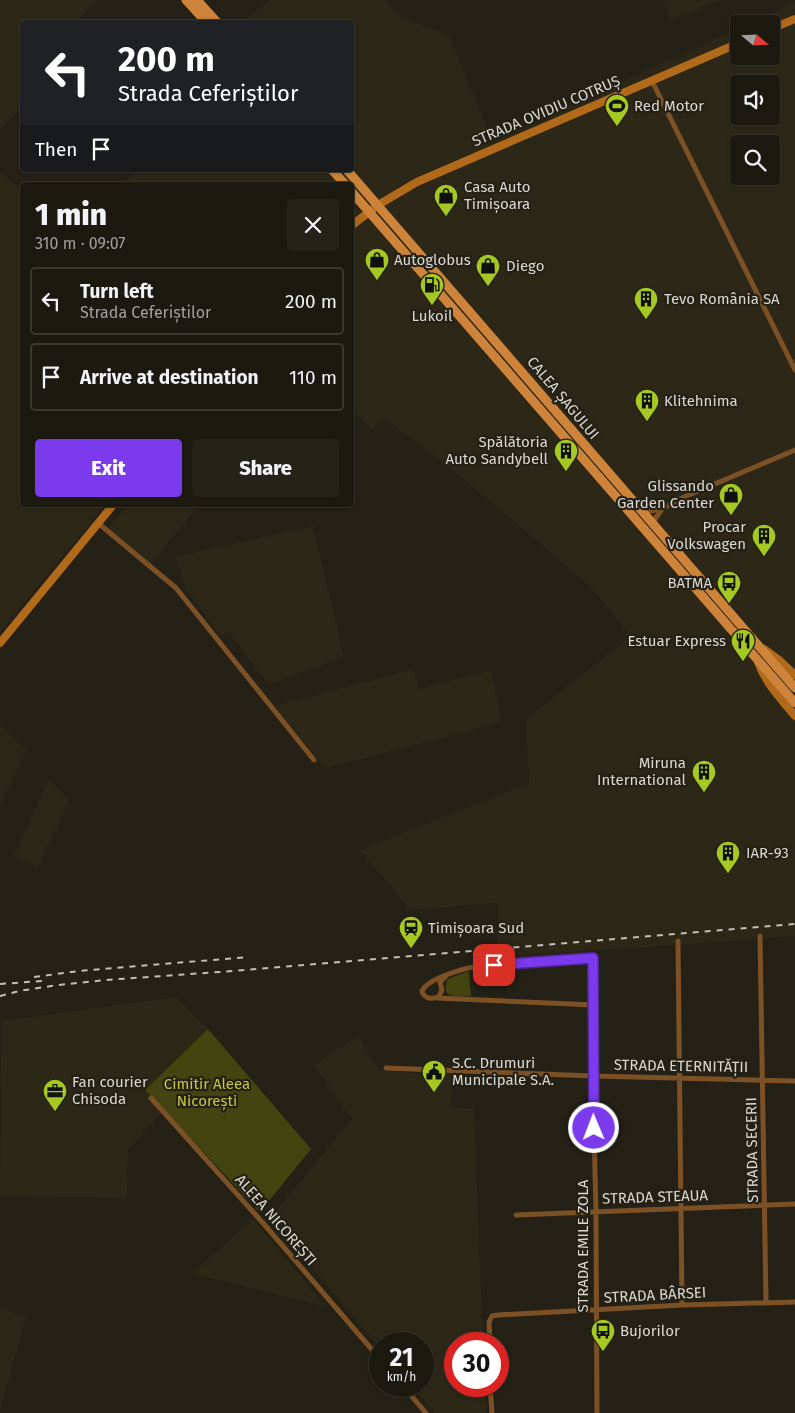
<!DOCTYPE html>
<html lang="en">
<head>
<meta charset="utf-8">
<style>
	:root { --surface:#1c1911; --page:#25221a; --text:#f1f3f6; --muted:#a0a09f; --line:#3a3831; --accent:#7c3aed }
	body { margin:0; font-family:"Fira Sans",sans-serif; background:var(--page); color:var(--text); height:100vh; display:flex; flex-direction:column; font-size:19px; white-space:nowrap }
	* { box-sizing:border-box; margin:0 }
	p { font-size:16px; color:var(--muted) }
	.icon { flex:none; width:28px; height:28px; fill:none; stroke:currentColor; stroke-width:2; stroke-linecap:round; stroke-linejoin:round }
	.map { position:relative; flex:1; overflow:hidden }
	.sheet { position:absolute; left:20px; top:182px; width:334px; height:325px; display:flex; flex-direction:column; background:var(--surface); border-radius:5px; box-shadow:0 1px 4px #0004,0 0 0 1px var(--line) }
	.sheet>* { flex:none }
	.guide { position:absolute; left:20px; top:20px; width:334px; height:152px; border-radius:5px; box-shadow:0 1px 4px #0004,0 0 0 1px var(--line); background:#202124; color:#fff; overflow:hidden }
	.needle { width:32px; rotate:109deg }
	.tools { position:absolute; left:730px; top:15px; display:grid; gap:10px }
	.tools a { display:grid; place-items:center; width:50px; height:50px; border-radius:5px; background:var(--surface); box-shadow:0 1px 4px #0004,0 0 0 1px var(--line); font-size:25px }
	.speed { position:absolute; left:369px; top:1332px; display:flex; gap:10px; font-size:25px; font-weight:700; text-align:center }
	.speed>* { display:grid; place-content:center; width:65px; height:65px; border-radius:50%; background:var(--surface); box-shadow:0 1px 4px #0004,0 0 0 1px var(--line); line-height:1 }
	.speed small { font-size:12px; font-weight:400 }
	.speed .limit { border:8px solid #d22; background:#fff; color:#111 }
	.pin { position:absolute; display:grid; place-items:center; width:42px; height:42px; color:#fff; margin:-21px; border-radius:10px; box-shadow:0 2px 8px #0006 }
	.me { position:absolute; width:55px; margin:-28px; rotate:359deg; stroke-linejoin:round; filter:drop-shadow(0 0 4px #0008) }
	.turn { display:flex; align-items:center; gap:18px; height:105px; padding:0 15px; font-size:22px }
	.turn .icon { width:65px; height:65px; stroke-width:2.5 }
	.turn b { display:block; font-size:35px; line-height:42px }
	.then { display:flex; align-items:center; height:48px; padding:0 15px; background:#0003; gap:10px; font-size:19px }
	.round { display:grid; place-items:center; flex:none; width:52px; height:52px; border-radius:5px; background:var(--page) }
	.summary { display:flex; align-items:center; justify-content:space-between; height:85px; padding:0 15px }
	h1 { font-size:30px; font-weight:800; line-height:38px }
	.action { display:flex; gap:10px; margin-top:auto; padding:10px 15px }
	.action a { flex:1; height:58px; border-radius:5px; background:var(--accent); color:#fff; font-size:20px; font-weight:800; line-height:58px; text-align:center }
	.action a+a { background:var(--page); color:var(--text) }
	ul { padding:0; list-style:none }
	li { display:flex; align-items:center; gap:15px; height:68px; margin:0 10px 8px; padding:0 5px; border:2px solid var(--line); border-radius:5px }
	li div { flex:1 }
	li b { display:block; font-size:19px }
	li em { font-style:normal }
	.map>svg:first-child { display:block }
</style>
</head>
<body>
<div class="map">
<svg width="795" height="1413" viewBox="0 0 795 1413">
	<rect width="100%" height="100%" fill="#252117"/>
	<path fill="#2d2717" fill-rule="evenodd" d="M0,0h98l-23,22h-53v85l-22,22z
		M270,0h116l12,16 51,20 44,106 246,-114v28h32v-32h-23l47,-22v934l-85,7 -213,14 1,-54 -88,7 -50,-60 169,-67 -3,-64 105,-83 -42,-51 -142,-120 -63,-47 -12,11 -21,-21v-223h-230l16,-15h214v-148h-108zM739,84h32v32h-32zM739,144h32v32h-32z
		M663,0h56l-47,20z
		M0,172l22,18v315h83l-105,127z
		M127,505h72l-48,59 -43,-36z
		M313,526l31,131 -76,27 -39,-51 -10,2 -32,-45 -11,-33z
		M414,669l4,20 73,-18 11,51 -176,46 -52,-62z
		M0,724l26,26 -26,56z
		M49,779l20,21 -31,67 -24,-11z
		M175,997l33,32 -63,61 19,20 -36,40 -1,48 -127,-2 1,-175z
		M358,1036l21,35 74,3 -3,34 24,1 9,235h-28v42h30l1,27h-52l-22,-27h10v-42h-42v4l-110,-130 82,-99 -38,-54z
		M253,1219l73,88 -134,-34z
		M0,1308l26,9 -26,93z"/>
	<path fill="#43440f" d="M469,971l2,25c-14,0 -32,4 -23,-17z
		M208,1029l103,120 -51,63 -115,-122z"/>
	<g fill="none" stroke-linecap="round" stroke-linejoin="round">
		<path stroke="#7d5126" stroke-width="5" d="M652,81l143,289
			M643,512l19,-3 22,-12 111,-47
			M98,523l78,65 138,172
			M653,525l2,-6 7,-10
			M760,936l6,367
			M678,941l4,364
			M446,976l-6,6 2,8 -3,6c-6,4 -15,3 -17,-5 5,-12 40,-22 52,-24l119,-8v131l3,122 1,201
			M437,998l157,7
			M386,1068l208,8 201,5
			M151,1098l112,125 117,136
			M516,1215l279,-11
			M490,1344l-1,-22 3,-6 6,-1 184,-10 113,-3
			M403,1386l23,27
			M490,1386l2,27"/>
		<path stroke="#b16a1a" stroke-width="8" d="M771,29l24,-10
			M351,226l27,-21 39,-23 322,-139
			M0,643l113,-138
			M764,649l15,11 16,15
			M758,662c7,21 23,37 37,54"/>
		<path stroke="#cd843a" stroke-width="9" d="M186,0l20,22
			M197,0l20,22
			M332,170l14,15
			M347,170c150,172 298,346 448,518
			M351,191l444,512"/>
		<path stroke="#c2c0b8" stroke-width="2" stroke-dasharray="6 6" stroke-linecap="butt" d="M34,977l45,-6 169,-14
			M0,984l42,-3
			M0,996l19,-5 39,-6 48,-5 127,-9 562,-47"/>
	</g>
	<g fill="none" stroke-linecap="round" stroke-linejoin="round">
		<defs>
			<path id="route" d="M494,965l99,-7 1,170"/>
		</defs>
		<use href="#route" stroke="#51269a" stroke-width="12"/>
		<use href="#route" stroke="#7c3aed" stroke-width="9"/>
	</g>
	<defs>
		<symbol id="stadium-pin" viewBox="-11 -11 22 30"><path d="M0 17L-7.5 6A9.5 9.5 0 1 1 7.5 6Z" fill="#a5c823" stroke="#252117"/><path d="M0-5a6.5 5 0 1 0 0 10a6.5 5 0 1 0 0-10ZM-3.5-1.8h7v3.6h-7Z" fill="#111"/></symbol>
		<symbol id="shop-pin" viewBox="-11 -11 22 30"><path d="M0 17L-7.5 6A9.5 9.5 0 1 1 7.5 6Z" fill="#a5c823" stroke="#252117"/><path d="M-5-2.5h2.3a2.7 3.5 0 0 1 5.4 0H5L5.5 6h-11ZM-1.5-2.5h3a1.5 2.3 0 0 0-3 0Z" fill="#111"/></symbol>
		<symbol id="fuel-pin" viewBox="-11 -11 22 30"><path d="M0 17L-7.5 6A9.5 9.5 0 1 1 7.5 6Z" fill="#a5c823" stroke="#252117"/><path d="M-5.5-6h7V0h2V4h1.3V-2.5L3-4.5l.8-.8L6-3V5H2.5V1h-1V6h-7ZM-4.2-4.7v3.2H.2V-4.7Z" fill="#111"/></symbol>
		<symbol id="building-pin" viewBox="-11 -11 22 30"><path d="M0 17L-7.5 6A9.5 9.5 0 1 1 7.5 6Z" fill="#a5c823" stroke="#252117"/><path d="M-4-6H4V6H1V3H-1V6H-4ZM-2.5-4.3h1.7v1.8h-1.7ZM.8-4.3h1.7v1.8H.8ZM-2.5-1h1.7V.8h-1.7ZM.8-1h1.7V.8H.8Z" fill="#111"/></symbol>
		<symbol id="bus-pin" viewBox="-11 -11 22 30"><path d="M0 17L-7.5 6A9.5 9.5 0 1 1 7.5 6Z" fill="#a5c823" stroke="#252117"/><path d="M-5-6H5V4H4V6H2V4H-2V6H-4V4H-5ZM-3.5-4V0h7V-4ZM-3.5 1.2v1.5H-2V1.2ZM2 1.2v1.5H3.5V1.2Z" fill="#111"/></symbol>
		<symbol id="restaurant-pin" viewBox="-11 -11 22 30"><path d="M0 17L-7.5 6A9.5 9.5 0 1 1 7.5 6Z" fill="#a5c823" stroke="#252117"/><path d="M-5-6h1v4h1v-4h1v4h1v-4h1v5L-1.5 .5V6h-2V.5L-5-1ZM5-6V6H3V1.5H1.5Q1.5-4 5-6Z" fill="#111"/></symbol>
		<symbol id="station-pin" viewBox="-11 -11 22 30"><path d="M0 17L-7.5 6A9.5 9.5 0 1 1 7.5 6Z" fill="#a5c823" stroke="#252117"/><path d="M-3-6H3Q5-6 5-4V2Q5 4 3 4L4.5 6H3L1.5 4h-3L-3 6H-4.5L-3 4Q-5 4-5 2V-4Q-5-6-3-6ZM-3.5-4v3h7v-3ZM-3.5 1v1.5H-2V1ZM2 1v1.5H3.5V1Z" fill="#111"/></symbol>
		<symbol id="civic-pin" viewBox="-11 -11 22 30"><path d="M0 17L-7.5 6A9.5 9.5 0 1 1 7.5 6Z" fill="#a5c823" stroke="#252117"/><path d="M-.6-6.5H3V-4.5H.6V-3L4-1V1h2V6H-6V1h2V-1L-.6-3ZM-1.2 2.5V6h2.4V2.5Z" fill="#111"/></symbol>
		<symbol id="office-pin" viewBox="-11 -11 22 30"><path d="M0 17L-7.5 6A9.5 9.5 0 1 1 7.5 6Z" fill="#a5c823" stroke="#252117"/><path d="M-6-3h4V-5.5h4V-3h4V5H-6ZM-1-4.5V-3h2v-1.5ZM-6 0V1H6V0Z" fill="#111"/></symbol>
	</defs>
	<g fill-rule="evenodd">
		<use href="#stadium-pin" x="603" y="92" width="28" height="38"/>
		<use href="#shop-pin" x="432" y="182" width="28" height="38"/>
		<use href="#shop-pin" x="363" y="246" width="28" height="38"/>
		<use href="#shop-pin" x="474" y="252" width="28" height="38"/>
		<use href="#fuel-pin" x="418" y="271" width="28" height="38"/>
		<use href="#building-pin" x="632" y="285" width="28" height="38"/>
		<use href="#building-pin" x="633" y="387" width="28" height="38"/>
		<use href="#building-pin" x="552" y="437" width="28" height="38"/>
		<use href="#shop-pin" x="717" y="481" width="28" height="38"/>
		<use href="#building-pin" x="750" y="522" width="28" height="38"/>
		<use href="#bus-pin" x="715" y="569" width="28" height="38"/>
		<use href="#restaurant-pin" x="729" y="627" width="28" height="38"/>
		<use href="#building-pin" x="690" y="758" width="28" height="38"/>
		<use href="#building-pin" x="714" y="839" width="28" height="38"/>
		<use href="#station-pin" x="397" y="914" width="28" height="38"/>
		<use href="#civic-pin" x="420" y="1058" width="28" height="38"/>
		<use href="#office-pin" x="41" y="1077" width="28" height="38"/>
		<use href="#bus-pin" x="589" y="1317" width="28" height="38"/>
	</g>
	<g text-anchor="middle" stroke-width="4.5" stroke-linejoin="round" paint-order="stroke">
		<g font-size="15" fill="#dad8d1" stroke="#252117" text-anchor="start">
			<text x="634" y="111">Red Motor</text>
			<text x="464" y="192">Casa Auto<tspan x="464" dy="17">Timișoara</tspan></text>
			<text x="394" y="265">Autoglobus</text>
			<text x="506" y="271">Diego</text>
			<text x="664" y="304">Tevo România SA</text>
			<text x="432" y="321" text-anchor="middle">Lukoil</text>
			<text x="664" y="406">Klitehnima</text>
			<text x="548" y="447" text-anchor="end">Spălătoria<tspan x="548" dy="17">Auto Sandybell</tspan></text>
			<text x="714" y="491" text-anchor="end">Glissando<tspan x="714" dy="17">Garden Center</tspan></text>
			<text x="746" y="532" text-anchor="end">Procar<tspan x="746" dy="17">Volkswagen</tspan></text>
			<text x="712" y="588" text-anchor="end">BATMA</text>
			<text x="726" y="646" text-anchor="end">Estuar Express</text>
			<text x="686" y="768" text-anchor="end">Miruna<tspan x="686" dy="17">International</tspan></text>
			<text x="746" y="858">IAR-93</text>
			<text x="428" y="933">Timișoara Sud</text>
			<text x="452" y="1068">S.C. Drumuri<tspan x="452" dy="17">Municipale S.A.</tspan></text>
			<text x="72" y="1087">Fan courier<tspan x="72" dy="17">Chisoda</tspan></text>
			<text x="620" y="1336">Bujorilor</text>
		</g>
		<g font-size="15" fill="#dad8d1" stroke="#252117">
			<text transform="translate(546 111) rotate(-23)" y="5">STRADA OVIDIU COTRUȘ</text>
			<text transform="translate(563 398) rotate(50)" y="5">CALEA ȘAGULUI</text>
			<text transform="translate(681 1066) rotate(1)" y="5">STRADA ETERNITĂȚII</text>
			<text transform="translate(752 1150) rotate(-91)" y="5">STRADA SECERII</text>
			<text transform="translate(655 1197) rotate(-2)" y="5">STRADA STEAUA</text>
			<text transform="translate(276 1220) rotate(49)" y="5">ALEEA NICOREȘTI</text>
			<text transform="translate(583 1246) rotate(-90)" y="5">STRADA EMILE ZOLA</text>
			<text transform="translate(655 1295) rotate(-3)" y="5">STRADA BÂRSEI</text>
		</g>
		<g font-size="15" fill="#c6c83e" stroke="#252117">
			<text x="207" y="1089">Cimitir Aleea<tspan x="207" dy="17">Nicorești</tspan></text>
		</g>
	</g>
</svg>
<div class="tools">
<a><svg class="needle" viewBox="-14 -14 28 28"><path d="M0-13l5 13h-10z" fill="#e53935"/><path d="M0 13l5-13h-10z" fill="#a0a09f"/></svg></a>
<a><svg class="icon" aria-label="sound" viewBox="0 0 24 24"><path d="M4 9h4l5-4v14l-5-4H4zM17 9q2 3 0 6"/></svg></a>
<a><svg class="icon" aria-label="search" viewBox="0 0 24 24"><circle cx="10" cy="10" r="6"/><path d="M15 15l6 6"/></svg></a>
</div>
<div class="speed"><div>21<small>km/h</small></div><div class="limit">30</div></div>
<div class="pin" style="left:494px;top:965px;background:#d93025"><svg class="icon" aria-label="arrive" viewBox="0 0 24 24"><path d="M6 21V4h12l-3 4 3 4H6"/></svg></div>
<svg class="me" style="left:594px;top:1128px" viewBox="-20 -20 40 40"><circle r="17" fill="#7c3aed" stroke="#fff" stroke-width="3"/><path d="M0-11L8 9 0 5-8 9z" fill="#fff"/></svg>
<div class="guide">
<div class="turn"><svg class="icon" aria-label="left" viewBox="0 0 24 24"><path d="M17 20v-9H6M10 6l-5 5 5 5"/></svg><div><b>200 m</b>Strada Ceferiștilor</div></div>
<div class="then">Then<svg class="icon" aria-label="arrive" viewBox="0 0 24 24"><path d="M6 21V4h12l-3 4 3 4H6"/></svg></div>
</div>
<section class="sheet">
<div class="summary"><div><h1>1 min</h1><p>310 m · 09:07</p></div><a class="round"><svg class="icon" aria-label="close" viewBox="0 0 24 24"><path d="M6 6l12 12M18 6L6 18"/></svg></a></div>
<ul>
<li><svg class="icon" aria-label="left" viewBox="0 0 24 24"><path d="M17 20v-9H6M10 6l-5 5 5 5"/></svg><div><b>Turn left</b><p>Strada Ceferiștilor</p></div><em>200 m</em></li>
<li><svg class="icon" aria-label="arrive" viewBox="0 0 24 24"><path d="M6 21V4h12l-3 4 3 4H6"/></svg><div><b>Arrive at destination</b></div><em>110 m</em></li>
</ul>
<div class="action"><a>Exit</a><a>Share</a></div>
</section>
</div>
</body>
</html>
